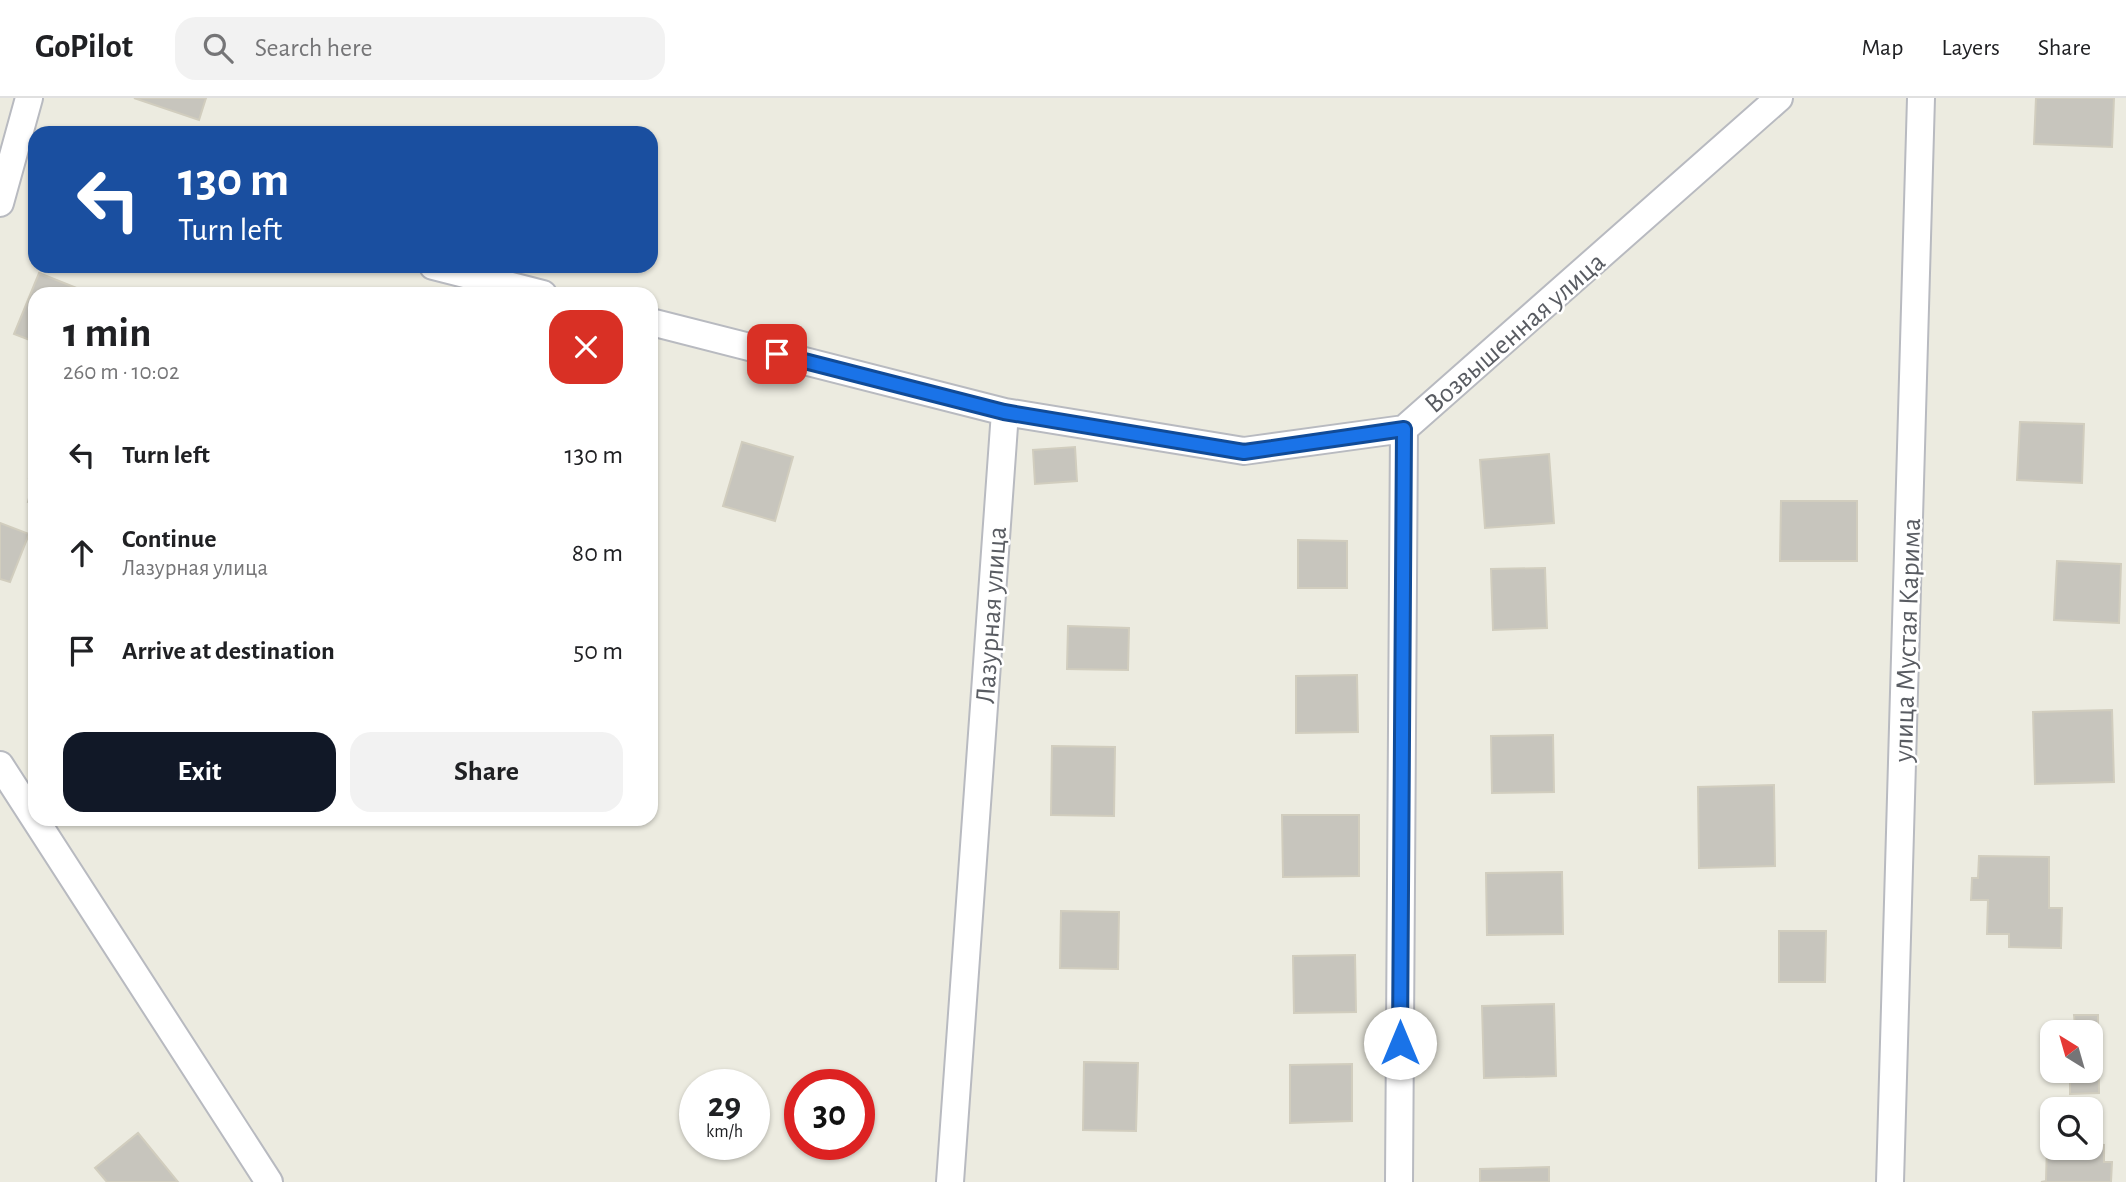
<!DOCTYPE html>
<html lang="en">
<head>
<meta charset="utf-8">
<style>
	:root { --surface:#fff; --page:#f2f2f2; --text:#202124; --muted:#757577; --line:#e0e0e0; --accent:#111827 }
	body { margin:0; font-family:"Alegreya Sans",sans-serif; background:var(--page); color:var(--text); height:100vh; display:flex; flex-direction:column; font-size:26px; white-space:nowrap }
	* { box-sizing:border-box; margin:0 }
	p { font-size:23px; color:var(--muted) }
	.icon { flex:none; width:38px; height:38px; fill:none; stroke:currentColor; stroke-width:2; stroke-linecap:round; stroke-linejoin:round }
	.map { position:relative; flex:1; overflow:hidden }
	.sheet { position:absolute; left:28px; top:189px; width:630px; height:539px; display:flex; flex-direction:column; background:var(--surface); border-radius:21px; box-shadow:0 2px 5px #0004 }
	.sheet>* { flex:none }
	.banner { position:absolute; left:28px; top:28px; width:630px; height:147px; border-radius:21px; box-shadow:0 2px 5px #0004; background:#1a4fa0; color:#fff; overflow:hidden }
	.needle { width:46px; rotate:323deg }
	.controls { position:absolute; left:2040px; top:922px; display:grid; gap:14px }
	.controls a { display:grid; place-items:center; width:63px; height:63px; border-radius:14px; background:var(--surface); box-shadow:0 2px 5px #0004; font-size:35px }
	.speed { position:absolute; left:679px; top:971px; display:flex; gap:14px; font-size:35px; font-weight:700; text-align:center }
	.speed>* { display:grid; place-content:center; width:91px; height:91px; border-radius:50%; background:var(--surface); box-shadow:0 2px 5px #0004; line-height:1 }
	.speed small { font-size:18px; font-weight:400 }
	.speed .limit { border:10px solid #d22; background:#fff; color:#111 }
	.pin { position:absolute; display:grid; place-items:center; width:60px; height:60px; color:#fff; margin:-30px; border-radius:14px; box-shadow:0 4px 10px #0006 }
	.me { position:absolute; width:77px; margin:-38px; rotate:0deg; stroke-linejoin:round; filter:drop-shadow(0 0 5px #0008) }
	.turn { display:flex; align-items:center; gap:24px; height:147px; padding:0 35px; font-size:32px }
	.turn .icon { width:91px; height:91px; stroke-width:2.5 }
	.turn b { display:block; font-size:49px; line-height:60px }
	.round { display:grid; place-items:center; flex:none; width:74px; height:74px; border-radius:21px; background:var(--page) }
	.head { display:flex; align-items:center; justify-content:space-between; height:119px; padding:0 35px }
	h1 { font-size:42px; font-weight:600; line-height:52px }
	.button { display:flex; gap:14px; margin-top:auto; padding:14px 35px }
	.button a { flex:1; height:80px; border-radius:21px; background:var(--accent); color:#fff; font-size:28px; font-weight:600; line-height:80px; text-align:center }
	.button a+a { background:var(--page); color:var(--text) }
	ul { padding:0; list-style:none }
	li { display:flex; align-items:center; gap:21px; height:98px; padding:0 35px }
	li div { flex:1 }
	li b { display:block; font-size:26px }
	li em { font-style:normal }
	header { display:flex; align-items:center; gap:42px; box-sizing:border-box; height:98px; padding:0 35px; background:var(--surface); border-bottom:2px solid var(--line) }
	header strong { font-size:33px }
	nav { display:flex; gap:38px; margin-inline-start:auto; font-size:24px }
	.search { width:490px; height:63px; background:var(--page); display:flex; align-items:center; gap:18px; box-sizing:border-box; padding:0 24px; border-radius:21px; color:var(--muted); font-size:26px }
	.map>svg:first-child { display:block }
</style>
</head>
<body>
<header>
<strong>GoPilot</strong>
<div class="search"><svg class="icon" aria-label="search" viewBox="0 0 24 24"><circle cx="10" cy="10" r="6"/><path d="M15 15l6 6"/></svg>Search here</div>
<nav><a>Map</a><a>Layers</a><a>Share</a></nav>
</header>
<div class="map">
<svg width="2126" height="1084" viewBox="0 0 2126 1084">
	<rect width="100%" height="100%" fill="#ecebe0"/>
	<path fill="#c7c5bd" stroke="#d1cdbe" stroke-width="2" d="M134,0h72l-7,22z
		M2036,0h78l-2,49 -78,-3z
		M39,175l50,20 -54,1v48l-21,-8z
		M2020,324l64,2 -2,59 -65,-3z
		M742,344l51,15 -18,64 -52,-15z
		M1075,349l2,34 -42,3 -2,-34z
		M1549,356l5,69 -69,5 -5,-68z
		M33,363l2,1v41l-7,-1 6,-23 -5,-1z
		M1781,403h76v60h-77z
		M0,425l29,11 -19,48 -10,-3z
		M1298,442l49,1v47h-49z
		M2057,463l64,3 -2,59 -65,-3z
		M1545,470l2,60 -54,2 -2,-61z
		M1068,528l61,2 -1,42 -61,-1z
		M1357,577l1,57 -62,1v-57z
		M2112,612l2,72 -79,2 -2,-72z
		M1553,637l1,57 -62,1 -1,-57z
		M1052,648l63,1 -1,69 -63,-1z
		M1774,687l1,81 -76,2 -1,-81z
		M1282,717h77v61l-76,1z
		M1979,758l70,1v51h13l-1,40 -52,-1v-13h-22l1,-34h-17l1,-22h6z
		M1562,774l1,62 -76,1 -1,-62z
		M1061,813l58,1 -1,57 -58,-1z
		M1779,833h47l-1,51h-46z
		M1355,857l1,57 -62,1 -1,-57z
		M1554,906l2,72 -72,2 -2,-72z
		M2074,917h24l1,78 -29,1v-22h-13l34,-1v-39h-34v-7l18,1z
		M1084,964l54,1 -2,68 -53,-1z
		M1352,966v57l-62,2v-58z
		M138,1035l40,49h-71l-12,-14z
		M2047,1046h6v4h38v-4l13,1v17h8l-1,20h-70l5,-1z
		M1549,1069v15h-69v-13z"/>
	<g fill="none" stroke-linecap="round" stroke-linejoin="round">
		<defs>
			<path id="minor" d="M0,105l29,-105
				M433,168l110,28
				M651,224l354,90 -55,770
				M1005,314l239,39 160,-22
				M0,667l269,417
				M1399,1084l5,-753 375,-331
				M1890,1084l31,-1084"/>
		</defs>
		<use href="#minor" stroke="#b8bac0" stroke-width="30"/>
		<use href="#minor" stroke="#fff" stroke-width="26"/>
	</g>
	<g fill="none" stroke-linecap="round" stroke-linejoin="round">
		<defs>
			<path id="route" d="M777,256l227,58 240,40 160,-23 -4,614"/>
		</defs>
		<use href="#route" stroke="#114b97" stroke-width="18"/>
		<use href="#route" stroke="#1a73e8" stroke-width="12"/>
	</g>
	<g text-anchor="middle" stroke-width="5" stroke-linejoin="round" paint-order="stroke">
		<g font-size="28" fill="#595c62" stroke="#fff">
			<text transform="translate(1514 234) rotate(-41)" y="10">Возвышенная улица</text>
			<text transform="translate(990 517) rotate(-86)" y="10">Лазурная улица</text>
			<text transform="translate(1906 542) rotate(-88)" y="10">улица Мустая Карима</text>
		</g>
	</g>
</svg>
<div class="controls">
<a><svg class="needle" viewBox="-14 -14 28 28"><path d="M0-13l5 13h-10z" fill="#e53935"/><path d="M0 13l5-13h-10z" fill="#757577"/></svg></a>
<a><svg class="icon" aria-label="search" viewBox="0 0 24 24"><circle cx="10" cy="10" r="6"/><path d="M15 15l6 6"/></svg></a>
</div>
<div class="speed"><div>29<small>km/h</small></div><div class="limit">30</div></div>
<div class="pin" style="left:777px;top:256px;background:#d93025"><svg class="icon" aria-label="arrive" viewBox="0 0 24 24"><path d="M6 21V4h12l-3 4 3 4H6"/></svg></div>
<svg class="me" style="left:1400px;top:945px" viewBox="-20 -20 40 40"><circle r="19" fill="#fff"/><path d="M0-13L10 11 0 6-10 11z" fill="#1a73e8"/></svg>
<div class="banner">
<div class="turn"><svg class="icon" aria-label="left" viewBox="0 0 24 24"><path d="M17 20v-9H6M10 6l-5 5 5 5"/></svg><div><b>130 m</b>Turn left</div></div>
</div>
<section class="sheet">
<div class="head"><div><h1>1 min</h1><p>260 m · 10:02</p></div><a class="round" style="background:#d93025;color:#fff"><svg class="icon" aria-label="close" viewBox="0 0 24 24"><path d="M6 6l12 12M18 6L6 18"/></svg></a></div>
<ul>
<li><svg class="icon" aria-label="left" viewBox="0 0 24 24"><path d="M17 20v-9H6M10 6l-5 5 5 5"/></svg><div><b>Turn left</b></div><em>130 m</em></li>
<li><svg class="icon" aria-label="ahead" viewBox="0 0 24 24"><path d="M12 20V5M6 11l6-6 6 6"/></svg><div><b>Continue</b><p>Лазурная улица</p></div><em>80 m</em></li>
<li><svg class="icon" aria-label="arrive" viewBox="0 0 24 24"><path d="M6 21V4h12l-3 4 3 4H6"/></svg><div><b>Arrive at destination</b></div><em>50 m</em></li>
</ul>
<div class="button"><a>Exit</a><a>Share</a></div>
</section>
</div>
</body>
</html>
